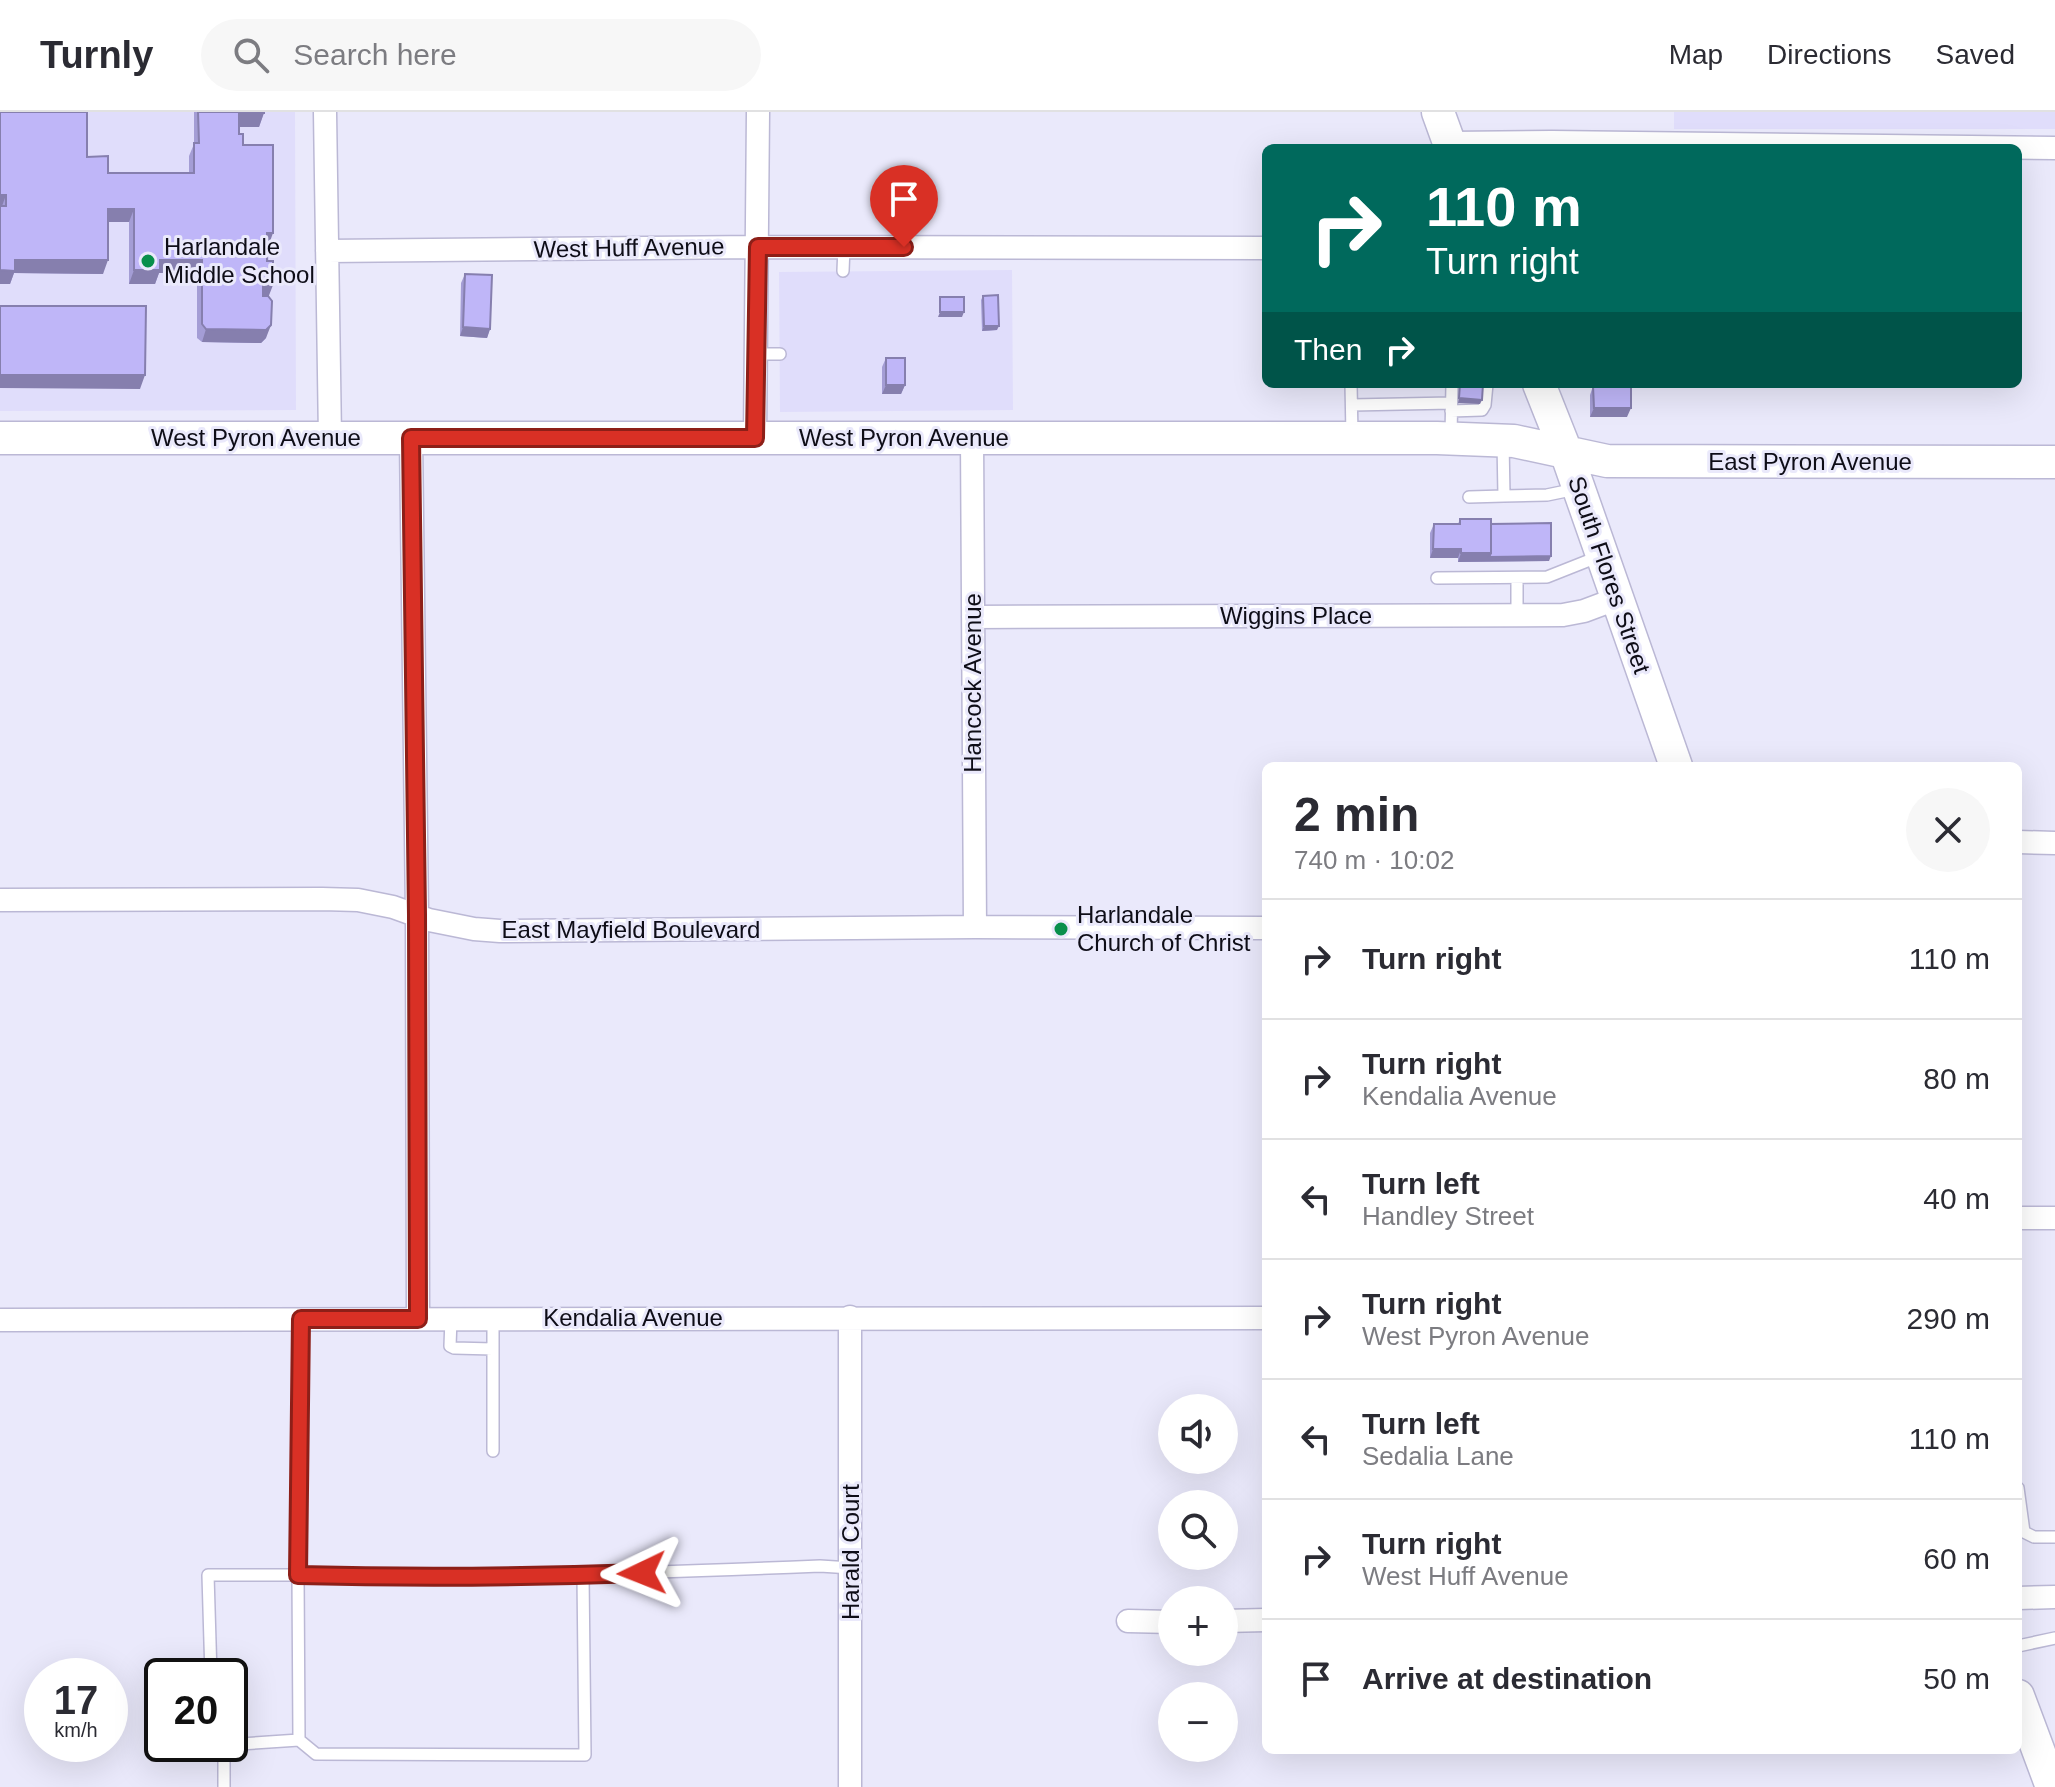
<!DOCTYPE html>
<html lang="en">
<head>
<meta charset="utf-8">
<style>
	:root { --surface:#fff; --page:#f7f7f7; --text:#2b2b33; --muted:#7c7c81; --line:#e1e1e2 }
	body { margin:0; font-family:Arial,sans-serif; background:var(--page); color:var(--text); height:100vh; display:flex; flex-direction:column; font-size:30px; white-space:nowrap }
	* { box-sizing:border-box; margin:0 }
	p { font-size:26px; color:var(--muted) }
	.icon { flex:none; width:44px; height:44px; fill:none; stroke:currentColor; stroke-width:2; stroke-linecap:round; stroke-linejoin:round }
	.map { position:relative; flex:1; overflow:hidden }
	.drawer { position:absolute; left:1262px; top:650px; width:760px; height:992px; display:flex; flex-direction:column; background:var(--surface); border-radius:12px; box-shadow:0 8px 32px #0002 }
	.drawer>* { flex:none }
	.top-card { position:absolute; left:1262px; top:32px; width:760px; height:244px; border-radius:12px; box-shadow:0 8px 32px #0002; background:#00695c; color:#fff; overflow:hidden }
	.controls { position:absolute; left:1158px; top:1282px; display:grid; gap:16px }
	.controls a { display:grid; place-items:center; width:80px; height:80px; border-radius:50%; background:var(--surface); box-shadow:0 8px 32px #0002; font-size:40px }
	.speed { position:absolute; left:24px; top:1546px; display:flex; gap:16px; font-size:40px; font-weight:700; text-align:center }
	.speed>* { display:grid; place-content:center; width:104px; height:104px; border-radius:50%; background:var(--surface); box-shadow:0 8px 32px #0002; line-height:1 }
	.speed small { font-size:20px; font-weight:400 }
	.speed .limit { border:4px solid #111; border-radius:12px; background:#fff; color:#111 }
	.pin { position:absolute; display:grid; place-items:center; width:68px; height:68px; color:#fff; margin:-82px -34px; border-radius:50% 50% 50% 0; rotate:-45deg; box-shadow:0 0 8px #0007 }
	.pin .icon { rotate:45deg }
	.me { position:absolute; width:88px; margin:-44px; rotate:268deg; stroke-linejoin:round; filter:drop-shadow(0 0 6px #0008) }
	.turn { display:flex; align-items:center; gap:28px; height:168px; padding:0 32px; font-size:36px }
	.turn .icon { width:104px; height:104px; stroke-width:2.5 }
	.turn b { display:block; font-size:56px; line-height:68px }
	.then { display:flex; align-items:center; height:76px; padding:0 32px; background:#0003; gap:16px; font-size:30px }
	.round { display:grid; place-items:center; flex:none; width:84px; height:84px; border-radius:42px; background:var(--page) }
	.head { display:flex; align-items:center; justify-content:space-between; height:136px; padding:0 32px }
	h1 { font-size:48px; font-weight:800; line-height:60px }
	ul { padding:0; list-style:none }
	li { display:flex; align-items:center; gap:24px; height:120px; padding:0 32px; border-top:2px solid var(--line) }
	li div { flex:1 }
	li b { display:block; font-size:30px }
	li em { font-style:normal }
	header { display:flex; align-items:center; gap:48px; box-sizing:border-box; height:112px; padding:0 40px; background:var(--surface); border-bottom:2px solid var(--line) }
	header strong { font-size:38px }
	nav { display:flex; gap:44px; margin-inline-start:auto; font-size:28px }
	.search { width:560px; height:72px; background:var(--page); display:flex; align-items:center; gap:20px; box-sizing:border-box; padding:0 28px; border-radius:44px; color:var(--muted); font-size:30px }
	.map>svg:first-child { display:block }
</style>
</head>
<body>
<header>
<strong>Turnly</strong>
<div class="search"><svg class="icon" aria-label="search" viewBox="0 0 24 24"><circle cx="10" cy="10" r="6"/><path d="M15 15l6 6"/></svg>Search here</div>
<nav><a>Map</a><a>Directions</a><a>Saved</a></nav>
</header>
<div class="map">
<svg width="2055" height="1675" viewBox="0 0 2055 1675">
	<rect width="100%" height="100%" fill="#eae9fb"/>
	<path fill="#e0ddfb" d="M0,0h295l1,298 -296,1z
		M1674,0h381v17h-381z
		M1012,158l1,140 -233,2 -1,-140z"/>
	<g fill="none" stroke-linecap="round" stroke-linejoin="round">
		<defs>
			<path id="lane" d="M843,159l1,-24
				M756,242h24
				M1351,272l1,51
				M1352,293l99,-2
				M1451,299l31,-1 3,-5 2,-21
				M1451,323l1,-51
				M1503,330l1,54 43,-1 29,-6
				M1469,385l35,-1
				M1437,466l110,-1 53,-21
				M1517,466v38
				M301,1207l-3,256c174,5 348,-2 522,-9l31,2
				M451,1207l-1,27 4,2 39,1
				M493,1207v132
				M2018,1376l6,44 10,5h21
				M2018,1534l37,-8
				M211,1564l-3,-101h90l1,165 -74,5
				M299,1628l17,14 269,1 -2,-180
				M224,1632v43"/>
			<path id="street" d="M325,0l5,326
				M1449,31l103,-1 503,6
				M327,139l431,-4 508,1
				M411,326l6,477 1,404
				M755,326l3,-326
				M972,326l3,489
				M973,505l590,-2 21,-4 32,-12
				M2018,730l37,1
				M0,788l322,-1 36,1 35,7 36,13 45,9 26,2 475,-4 291,1
				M2018,1106h37
				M0,1208l1266,-2
				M2018,1486l37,-1
				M1128,1509l44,1
				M1224,1509l42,-1
				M850,1675v-470"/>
			<path id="secondary" d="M1438,0l13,36
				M1539,272l27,68 110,314
				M0,326h1437l77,3 93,20 448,1
				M2018,1584l34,91"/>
		</defs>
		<use href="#lane" stroke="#bbb8d5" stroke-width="14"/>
		<use href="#street" stroke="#bbb8d5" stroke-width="25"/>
		<use href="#secondary" stroke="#bbb8d5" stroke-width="35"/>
		<use href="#lane" stroke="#fff" stroke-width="11"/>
		<use href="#street" stroke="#fff" stroke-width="22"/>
		<use href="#secondary" stroke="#fff" stroke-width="32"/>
	</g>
	<path fill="#a49dd5" d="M0,0l87,45 21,16h81v-17l5,-12v-32h70l-5,15h-20v7l4,11 25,102 1,50 -3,41 -5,5 -59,-1 -5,-4v-65h-38l-4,11h-26v-62h-21l-5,52 -89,-1 -4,11h-10z
		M465,162l25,55 -3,9 -27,-2 1,-53z
		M983,184l14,34 -15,1 -1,-31z
		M886,246l19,27 -4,9h-19v-27z
		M1593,274l34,31h-37v-22z
		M1460,407l31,5 58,37 -91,1v-4h-28v-25l4,-9h24z"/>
	<path fill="#867fae" d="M239,1h25l-5,14h-25z
		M0,83h6l-5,14h-1z
		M108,97h26l-5,13h-26z
		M267,121h6l-5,14h-6z
		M15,148h93l-5,14 -89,-1 -4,11h-10v-14z
		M160,148h42l-5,13h-38l-4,11h-26l5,-14z
		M263,173h10l-5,13h-10z
		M940,200h24l-2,5h-24z
		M271,213l-5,13 -5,5 -59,-1 4,-13z
		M984,214h15l-2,4 -15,1z
		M463,215l27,2 -3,9 -27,-2z
		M0,263h145l-5,14 -140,-1z
		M886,273h19l-4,9h-19z
		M1459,286l23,2 -2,4 -22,-1z
		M1594,296h37l-4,9h-37z
		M1433,437h28l-3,9h-28z
		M1461,441h30l60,3 -2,5 -91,1z"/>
	<path fill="#bfb6f8" stroke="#867fae" stroke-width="2" d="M0,0h87v45l21,-1v17h86v-30h5l-1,-31h66v1h-25v21h4v11h30v88h-6v28h6v24h-10v11h5l4,5 -1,24 -5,5 -60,-1 -4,-5v-64h-42v10h-26v-61h-26v51h-93v11l-15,-1v-64h6v-11h-6z
		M465,162l27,1 -2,54 -27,-2z
		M998,183l1,31h-15l-1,-30z
		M940,185h24v15h-24z
		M0,194h146l-1,69h-145z
		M886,246h19v27h-19z
		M1460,272h23l-1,16 -23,-2z
		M1593,274h38v22h-37z
		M1460,407h31v34h-30v-4h-28l1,-25h26z
		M1551,411v33l-62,1 2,-4v-29z"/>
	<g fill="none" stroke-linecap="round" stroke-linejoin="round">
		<defs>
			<path id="route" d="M642,1461c-114,4 -229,5 -344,2l3,-256h117l-1,-404 -6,-477h344l3,-191h146"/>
		</defs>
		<use href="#route" stroke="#8d1f18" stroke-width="20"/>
		<use href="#route" stroke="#d93025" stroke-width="14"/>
	</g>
	<g fill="#098f4c" stroke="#eae9fb" stroke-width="3">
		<circle cx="148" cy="149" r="8"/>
		<circle cx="1061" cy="817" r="8"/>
	</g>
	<g text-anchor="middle" stroke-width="6" stroke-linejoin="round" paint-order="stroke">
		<g font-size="24" fill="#0e0d17" stroke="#eae9fb" text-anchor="start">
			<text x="164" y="143">Harlandale<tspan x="164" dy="28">Middle School</tspan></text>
			<text x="1077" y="811">Harlandale<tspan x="1077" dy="28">Church of Christ</tspan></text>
		</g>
		<g font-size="24" fill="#0e0d17" stroke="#eae9fb">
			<text transform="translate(629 136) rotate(-1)" y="8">West Huff Avenue</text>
			<text x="256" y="334">West Pyron Avenue</text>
			<text x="904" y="334">West Pyron Avenue</text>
			<text x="1810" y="358">East Pyron Avenue</text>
			<text transform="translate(1609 463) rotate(71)" y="8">South Flores Street</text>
			<text x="1296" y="512">Wiggins Place</text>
			<text transform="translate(973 571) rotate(-90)" y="8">Hancock Avenue</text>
			<text x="631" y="826">East Mayfield Boulevard</text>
			<text x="633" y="1214">Kendalia Avenue</text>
			<text transform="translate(851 1440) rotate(-90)" y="8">Harald Court</text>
		</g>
	</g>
</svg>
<div class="controls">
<a><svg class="icon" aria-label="sound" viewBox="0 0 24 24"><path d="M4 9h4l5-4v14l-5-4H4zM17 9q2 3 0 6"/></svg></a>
<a><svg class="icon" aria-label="search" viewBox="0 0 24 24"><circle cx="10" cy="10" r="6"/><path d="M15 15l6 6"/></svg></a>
<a>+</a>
<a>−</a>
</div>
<div class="speed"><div>17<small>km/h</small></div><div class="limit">20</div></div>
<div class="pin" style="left:904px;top:135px;background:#d93025"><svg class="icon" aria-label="arrive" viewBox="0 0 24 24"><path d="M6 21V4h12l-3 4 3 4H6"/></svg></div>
<svg class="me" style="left:642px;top:1461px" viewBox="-20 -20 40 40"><path d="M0-17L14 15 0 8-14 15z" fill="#d93025" stroke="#fff" stroke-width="4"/></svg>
<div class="top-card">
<div class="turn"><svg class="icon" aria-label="right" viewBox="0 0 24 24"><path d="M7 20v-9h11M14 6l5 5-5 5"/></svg><div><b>110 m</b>Turn right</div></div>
<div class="then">Then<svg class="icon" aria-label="right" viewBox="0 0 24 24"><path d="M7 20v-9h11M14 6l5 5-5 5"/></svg></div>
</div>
<section class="drawer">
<div class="head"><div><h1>2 min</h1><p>740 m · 10:02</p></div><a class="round"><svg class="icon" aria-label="close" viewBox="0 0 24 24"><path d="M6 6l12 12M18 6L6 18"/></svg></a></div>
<ul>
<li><svg class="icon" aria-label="right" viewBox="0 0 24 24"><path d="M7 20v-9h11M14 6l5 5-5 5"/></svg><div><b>Turn right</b></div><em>110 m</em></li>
<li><svg class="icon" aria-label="right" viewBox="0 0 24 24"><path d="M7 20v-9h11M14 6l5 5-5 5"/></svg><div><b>Turn right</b><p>Kendalia Avenue</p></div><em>80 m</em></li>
<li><svg class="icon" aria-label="left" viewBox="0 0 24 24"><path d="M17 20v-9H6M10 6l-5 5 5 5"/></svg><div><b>Turn left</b><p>Handley Street</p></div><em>40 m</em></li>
<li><svg class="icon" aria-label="right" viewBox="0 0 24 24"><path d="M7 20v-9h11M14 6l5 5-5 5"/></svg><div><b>Turn right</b><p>West Pyron Avenue</p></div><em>290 m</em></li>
<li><svg class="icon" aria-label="left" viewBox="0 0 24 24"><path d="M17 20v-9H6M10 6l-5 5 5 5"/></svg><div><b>Turn left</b><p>Sedalia Lane</p></div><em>110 m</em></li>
<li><svg class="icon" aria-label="right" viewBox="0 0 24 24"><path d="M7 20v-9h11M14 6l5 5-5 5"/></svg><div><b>Turn right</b><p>West Huff Avenue</p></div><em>60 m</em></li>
<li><svg class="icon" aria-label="arrive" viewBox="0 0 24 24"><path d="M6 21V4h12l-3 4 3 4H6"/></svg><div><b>Arrive at destination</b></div><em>50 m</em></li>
</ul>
</section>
</div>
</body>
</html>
